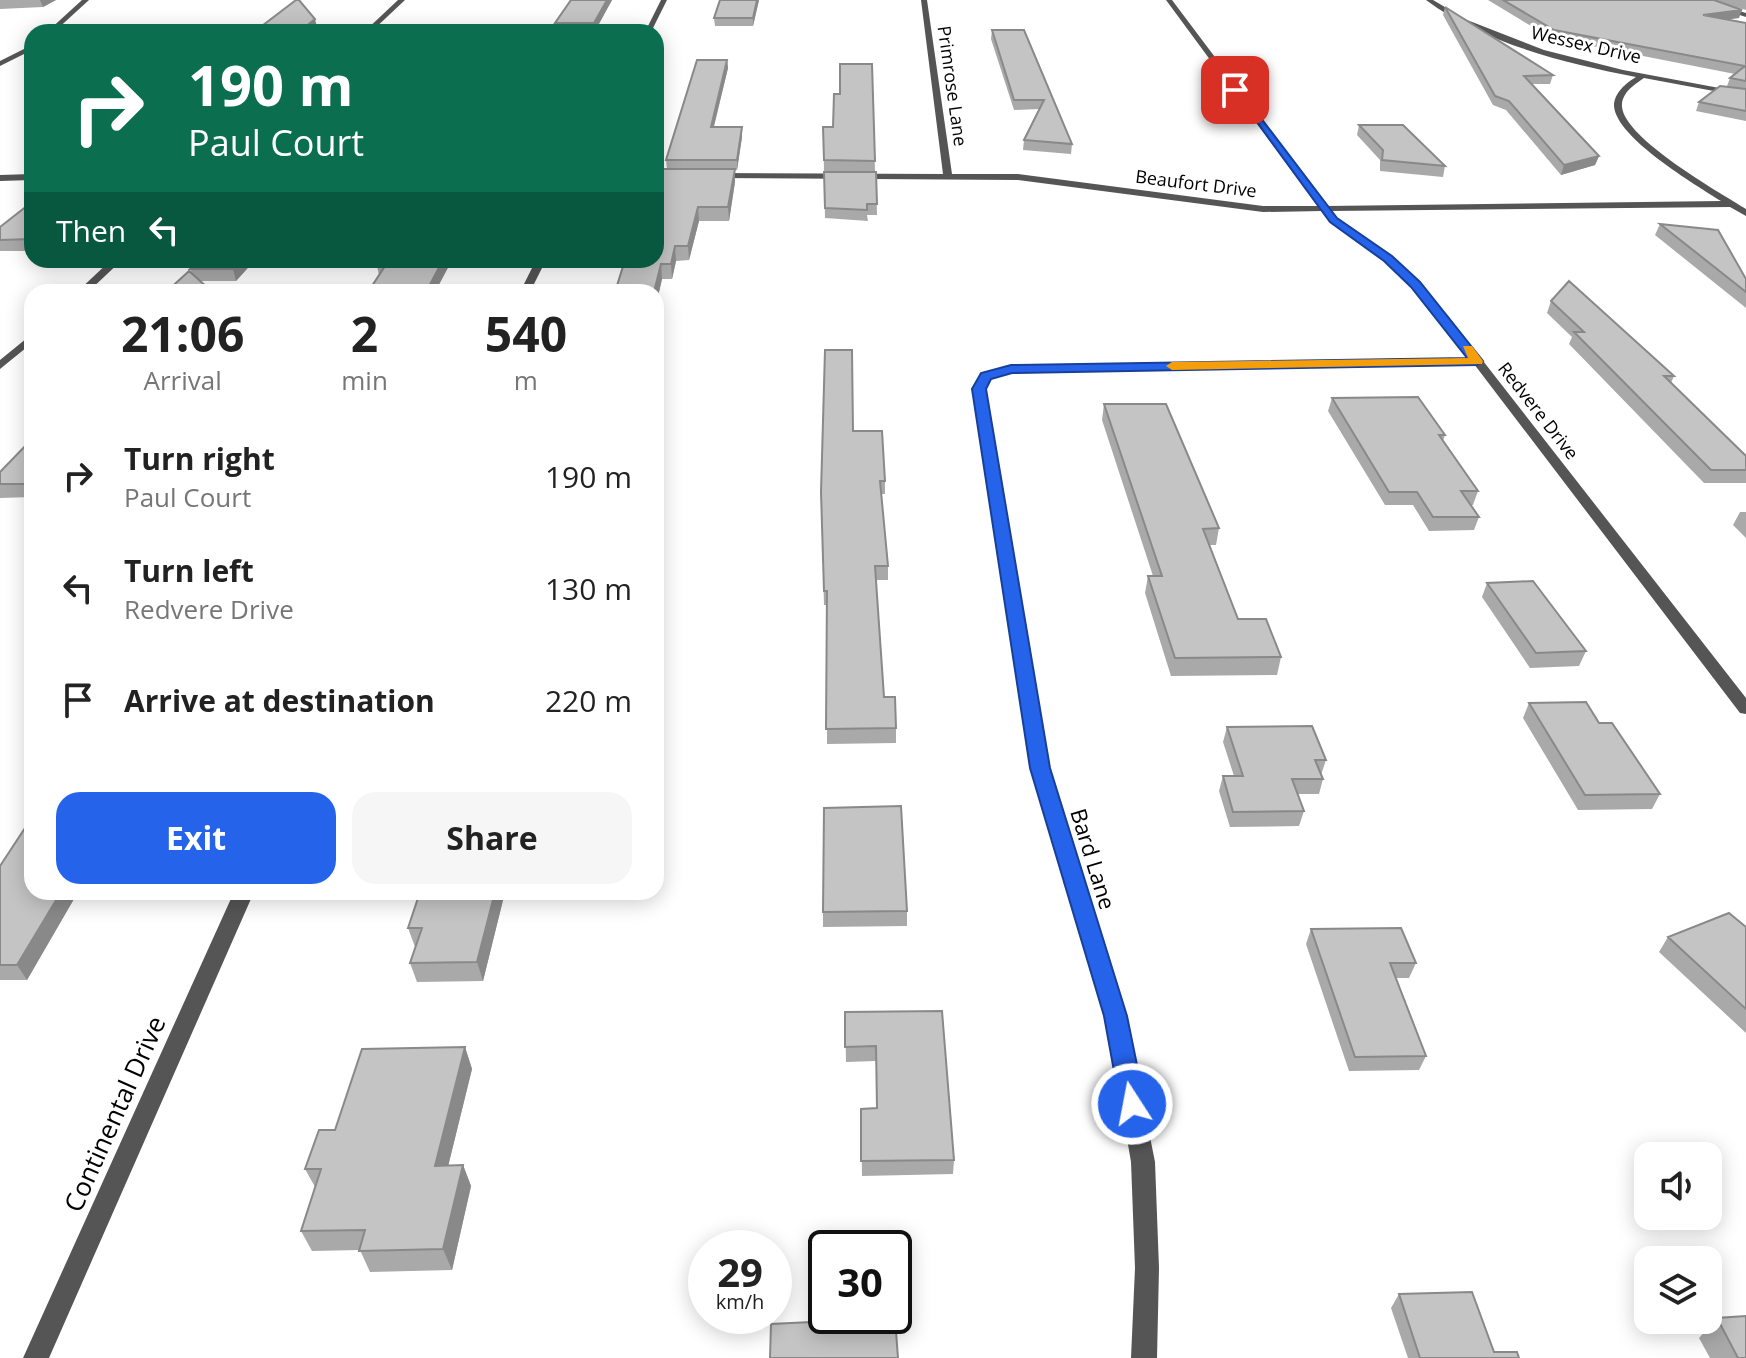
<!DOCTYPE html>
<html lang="en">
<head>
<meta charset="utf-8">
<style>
	:root { --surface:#fff; --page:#f6f6f6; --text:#222; --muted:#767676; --accent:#2563eb }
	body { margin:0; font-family:"Open Sans",sans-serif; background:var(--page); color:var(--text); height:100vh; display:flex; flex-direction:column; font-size:30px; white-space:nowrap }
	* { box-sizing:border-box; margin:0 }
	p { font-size:26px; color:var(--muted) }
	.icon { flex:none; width:44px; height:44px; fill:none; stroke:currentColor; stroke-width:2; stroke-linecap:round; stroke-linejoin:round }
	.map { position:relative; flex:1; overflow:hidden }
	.drawer { position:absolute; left:24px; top:284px; width:640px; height:616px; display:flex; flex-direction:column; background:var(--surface); border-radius:24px; box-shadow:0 4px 20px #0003 }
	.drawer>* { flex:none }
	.hud { position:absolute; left:24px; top:24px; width:640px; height:244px; border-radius:24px; box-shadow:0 4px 20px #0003; background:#0b6e4f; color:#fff; overflow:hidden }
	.buttons { position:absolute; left:1634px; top:1142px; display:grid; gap:16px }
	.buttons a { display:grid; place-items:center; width:88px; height:88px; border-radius:16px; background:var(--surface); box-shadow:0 4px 20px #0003; font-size:40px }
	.speed { position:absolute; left:688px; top:1230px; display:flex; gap:16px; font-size:40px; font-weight:700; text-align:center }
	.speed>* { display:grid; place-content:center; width:104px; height:104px; border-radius:50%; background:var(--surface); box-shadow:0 4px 20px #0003; line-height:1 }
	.speed small { font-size:20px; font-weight:400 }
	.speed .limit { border:4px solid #111; border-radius:12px; background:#fff; color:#111 }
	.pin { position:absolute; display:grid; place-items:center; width:68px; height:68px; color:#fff; margin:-34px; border-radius:16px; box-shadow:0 4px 12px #0006 }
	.me { position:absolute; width:88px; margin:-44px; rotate:349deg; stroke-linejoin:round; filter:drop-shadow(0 0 6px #0008) }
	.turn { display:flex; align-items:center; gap:28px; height:168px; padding:0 32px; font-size:36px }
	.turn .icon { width:104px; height:104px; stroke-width:2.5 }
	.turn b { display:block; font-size:56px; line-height:68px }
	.then { display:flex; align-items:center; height:76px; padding:0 32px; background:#0003; gap:16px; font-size:30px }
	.eta { display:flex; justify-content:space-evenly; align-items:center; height:136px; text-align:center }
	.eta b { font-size:48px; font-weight:700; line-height:56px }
	.button { display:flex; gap:16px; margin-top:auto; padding:16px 32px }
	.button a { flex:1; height:92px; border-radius:24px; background:var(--accent); color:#fff; font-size:32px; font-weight:700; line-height:92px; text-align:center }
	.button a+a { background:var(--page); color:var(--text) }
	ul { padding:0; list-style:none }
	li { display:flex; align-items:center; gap:24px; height:112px; padding:0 32px }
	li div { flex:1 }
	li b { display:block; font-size:30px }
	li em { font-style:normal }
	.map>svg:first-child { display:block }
</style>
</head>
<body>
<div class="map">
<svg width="1746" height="1358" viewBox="0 0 1746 1358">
	<rect width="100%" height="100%" fill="#fff"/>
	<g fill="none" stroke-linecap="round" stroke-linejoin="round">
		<path fill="#555" fill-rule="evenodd" d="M82,0h7l-35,32h-7z
			M398,0h7l-34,32h-7z
			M661,0h6l-16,32h-6z
			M921,0h6l25,174h66l245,32h55l-152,-206h6l155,206 394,-5c-25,-16 -105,-63 -107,-95 0,-13 12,-23 22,-29 -71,-14 -151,-33 -210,-77h7l34,20 77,30 79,20 123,23v4l-102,-19c-10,7 -23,15 -22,29 3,32 97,85 124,102v7l-16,-9 -399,4 5,7 55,39 57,59 298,382v16l-6,-1 -266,-349 -462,8 -21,6 -6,11 64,379 77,248 29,146 4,106 -2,90h-26l4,-90 -4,-106 -25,-146 -75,-248 -58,-379 9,-15 29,-8 458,-8c-26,-34 -52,-67 -83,-96 -21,-18 -48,-29 -64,-51l-59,1 -245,-32 -307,-2 -1,-2 4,-3 229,1z
			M1692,0h10l44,13v4z
			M32,45v5l-32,16v-5z
			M32,174v6l-32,1v-6z
			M111,260h11l-34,32h-11z
			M536,260h10l-16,32h-10z
			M32,334v9l-32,26v-9z
			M234,892h20l-205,466h-26z"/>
	</g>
	<path fill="#a9a9a9" d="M0,0h56l-13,7 -43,2z
		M570,0h42l-17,31h-39l-1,-8z
		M759,0l-6,26h-38l-1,-8z
		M1488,0h258v10l-24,-7 17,15 -11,1 18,4v98l-50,-10 3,-9 28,-16 3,-8 5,-4 -184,-36z
		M1445,7l108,68 -3,9h-18l67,72 -4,9 -34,10 -55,-65 -13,-5 -50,-90z
		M992,30h32l48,114 -1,10 -48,-4 1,-10 15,-31 -25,1 -23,-71z
		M727,60l1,8 -14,59h28v10l-5,33h-2v12l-6,39h-30l-10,39 -13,1 -4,18h-10l-6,26v-45l11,-91 -1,-9z
		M872,64l3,107h-51l-1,-44h10l7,-33z
		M1359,125l86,41 -2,11 -63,-6v-11l-23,-25z
		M824,172h52l1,43h-10l1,6 -43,-3z
		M32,202v49h-32v-24z
		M1660,224l86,55v29l-91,-73z
		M199,260h56l-19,21h-37l9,7 1,4h-43l26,-18 -2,-5z
		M452,260l-17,32h-67l11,-17 -2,-9z
		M1551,301l123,75 -3,7 75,73v27h-42l-135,-139 3,-7 -25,-24z
		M1332,398l113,37 -2,6 35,50 -5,14h-2l8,12 -5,13 -45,1 -16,-26h-28l-57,-94z
		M1104,404l115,124 -3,17h-6l28,74 43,38 -4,18 -106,1 -26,-83 3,-17h5l-51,-156z
		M853,431l32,50v13h-4l7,72v14h-12l8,117 12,31v15l-69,1v-139h-3l-3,-113z
		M32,439v58l-32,1v-26z
		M1740,512h6v26l-13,-13z
		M1487,583l99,68 -7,15 -49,2 -48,-71z
		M1529,703l70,20 61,71 -8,15 -74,1 -55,-92z
		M1227,727l99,33 -5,15 2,4 -4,15h-22l7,17 -5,15 -69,1 -11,-36 4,-15h11l-11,-34z
		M0,866l32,26h46l-51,88h-27z
		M420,892h85l-22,89 -66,1 -7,-19 5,-16 -7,-19z
		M907,911v15l-84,1v-15z
		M1746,927v106l-87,-81 9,-15z
		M1311,929l105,34 -7,15h-14l31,78 -7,14 -70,1 -43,-127z
		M942,1011l12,149 -1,14 -91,2 -1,-67 16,-1 -1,-47 -30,1 -1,-50z
		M465,1047l7,22 -24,97 15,-1 8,21 -19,84 -82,2 -10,-22 -48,1 -11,-20 14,-44 -10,-18 30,-39z
		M1399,1294l95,58 25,6h-111l-17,-50z
		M1717,1318l29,40h-36l-11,-20z"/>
	<path fill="#898989" d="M40,0h16l-13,7z
		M607,0h5l-17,31 -1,-8z
		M757,0h2l-6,26v-8z
		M1742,10l-3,8 -39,5 3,-8z
		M315,19l2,8 -7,5h-11z
		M727,60l1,8 -17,69v-10z
		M742,127v10l-5,33v-10z
		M1599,156l-4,9 -34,10 3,-10z
		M735,169v13l-6,39 -1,-14z
		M698,207l1,14 -10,39 -1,-14z
		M675,246l1,15 -4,18 -1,-15z
		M241,260h14l-19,21 -3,-12z
		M443,260h9l-17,32h-9z
		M661,264l1,15 -6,26v-13h-2z
		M61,892h17l-51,88 -10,-15z
		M495,892h10l-22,89 -6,-19z
		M465,1047l7,22 -29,118 -8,-21z
		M463,1165l8,21 -19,84 -9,-21z"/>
	<path fill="#c4c4c4" stroke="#898989" stroke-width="2" d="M296,0h3l16,19 -16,13h-45z
		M571,0h36l-13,23h-39z
		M720,0h37l-4,18h-39z
		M1503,0h211l28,10 -39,5 43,8v58l-16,-3 15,-12 -191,-36z
		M1445,7l108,68 -29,1 75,80 -35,9 -55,-64 -14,-5z
		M992,30h32l48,114 -48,-4 20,-40h-30z
		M697,60h30l-16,67h31l-5,33h-71z
		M840,64h32l3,97 -51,-1 -1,-33h10l1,-33h6z
		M1720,86l26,3v22l-47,-9z
		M1359,125h44l42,41 -63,-6 1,-10z
		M662,169h73l-7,38h-30l-10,39h-13l-4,18h-10l-7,28h-39l10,-32h31v-74z
		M824,172h52l1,32h-10v6l-42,-2z
		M32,202v37l-32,1v-13z
		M1660,224l58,6 28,49v13z
		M199,260h42l-8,9h-43z
		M381,260h62l-17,32h-58l17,-26h-8z
		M189,271l19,17 -4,4h-38z
		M1569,281l105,95h-10l82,80v14h-35l-137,-138h10l-33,-31z
		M825,350h27l1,81h29l3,50h-5l8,85h-13l9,131h11l1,31 -70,1 1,-138h-3l-3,-99z
		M1418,397l27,38h-6l39,56h-17l18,26h-46l-16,-25h-28l-57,-94z
		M1104,404h62l53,124 -16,1 35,90h28l15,38 -106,1 -27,-82h14z
		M32,439v45h-32v-12z
		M1533,581l53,70 -50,2 -49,-70z
		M1586,702l13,21h13l48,71 -75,1 -56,-92z
		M1312,726l14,34h-11l8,19h-31l12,32 -71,1 -10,-36h20l-16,-49z
		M901,806l6,105 -84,1 1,-104z
		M25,828h7v64h29l-44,73h-17v-99z
		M420,892h75l-18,70 -67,1 12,-35h-14z
		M1729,913l17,14v82l-78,-72z
		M1401,928l15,35h-26l36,93 -71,1 -44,-128z
		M942,1011l12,149 -93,1v-52l16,-1 -1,-62 -31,1v-35z
		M465,1047l-30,119 28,-1 -20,84 -84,2 6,-21 -64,1 20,-62h-16l14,-39h16l27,-81z
		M1472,1292l22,60h23l2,6h-99l-21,-64z
		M1746,1316v42h-8l-21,-40z
		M895,1318l3,40h-128l1,-34z"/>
	<path fill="#2563eb" stroke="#184099" stroke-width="2" d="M1232,88h6l99,130 55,38 28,26 63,79 -6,4 -465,8 -21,6 -5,10 64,379 77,248 18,88 -4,8 -9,3 -9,-3 -3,-8 -16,-88 -74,-248 -58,-379 9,-16 30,-8 456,-7 -56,-71 -27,-26 -54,-39z"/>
	<path fill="#f59e0b" d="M1463,346h9l11,15 -1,3 -310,6 -6,-4 6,-4 296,-4z"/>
	<g text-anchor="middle" stroke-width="6" stroke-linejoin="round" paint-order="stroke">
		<g font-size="18" fill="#000" stroke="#fff">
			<text transform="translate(1586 45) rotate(13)" y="6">Wessex Drive</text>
			<text transform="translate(952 86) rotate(82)" y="6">Primrose Lane</text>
			<text transform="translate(1196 184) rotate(7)" y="6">Beaufort Drive</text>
			<text transform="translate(1538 411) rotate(52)" y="6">Redvere Drive</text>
		</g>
		<g font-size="22" fill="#000" stroke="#fff">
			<text transform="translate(1093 859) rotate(73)" y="8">Bard Lane</text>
		</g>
		<g font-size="26" fill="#000" stroke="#fff">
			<text transform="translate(115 1114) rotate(-66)" y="9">Continental Drive</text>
		</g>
	</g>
</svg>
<div class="buttons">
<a><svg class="icon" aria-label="sound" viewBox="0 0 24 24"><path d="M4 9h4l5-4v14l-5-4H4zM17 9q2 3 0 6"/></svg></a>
<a><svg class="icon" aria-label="layers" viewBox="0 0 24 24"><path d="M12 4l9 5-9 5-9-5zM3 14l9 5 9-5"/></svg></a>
</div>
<div class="speed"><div>29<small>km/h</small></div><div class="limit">30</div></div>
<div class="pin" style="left:1235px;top:90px;background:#d93025"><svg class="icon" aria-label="arrive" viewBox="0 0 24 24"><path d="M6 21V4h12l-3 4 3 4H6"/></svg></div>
<svg class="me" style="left:1132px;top:1104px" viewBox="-20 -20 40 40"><circle r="17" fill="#2563eb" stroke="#fff" stroke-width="3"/><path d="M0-11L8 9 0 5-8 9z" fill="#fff"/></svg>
<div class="hud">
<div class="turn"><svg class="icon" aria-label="right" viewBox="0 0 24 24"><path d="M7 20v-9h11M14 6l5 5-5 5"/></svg><div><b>190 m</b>Paul Court</div></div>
<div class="then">Then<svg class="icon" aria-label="left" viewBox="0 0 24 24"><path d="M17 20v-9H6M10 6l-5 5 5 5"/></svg></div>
</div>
<section class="drawer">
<div class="eta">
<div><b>21:06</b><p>Arrival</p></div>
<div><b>2</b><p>min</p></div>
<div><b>540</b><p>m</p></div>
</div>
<ul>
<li><svg class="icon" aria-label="right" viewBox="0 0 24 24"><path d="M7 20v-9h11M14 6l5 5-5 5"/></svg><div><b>Turn right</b><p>Paul Court</p></div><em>190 m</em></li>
<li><svg class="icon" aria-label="left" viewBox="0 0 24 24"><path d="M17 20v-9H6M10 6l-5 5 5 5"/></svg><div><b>Turn left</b><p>Redvere Drive</p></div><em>130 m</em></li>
<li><svg class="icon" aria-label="arrive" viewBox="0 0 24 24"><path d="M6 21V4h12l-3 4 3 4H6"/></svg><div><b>Arrive at destination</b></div><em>220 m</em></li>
</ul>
<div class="button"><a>Exit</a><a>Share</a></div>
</section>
</div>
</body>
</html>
